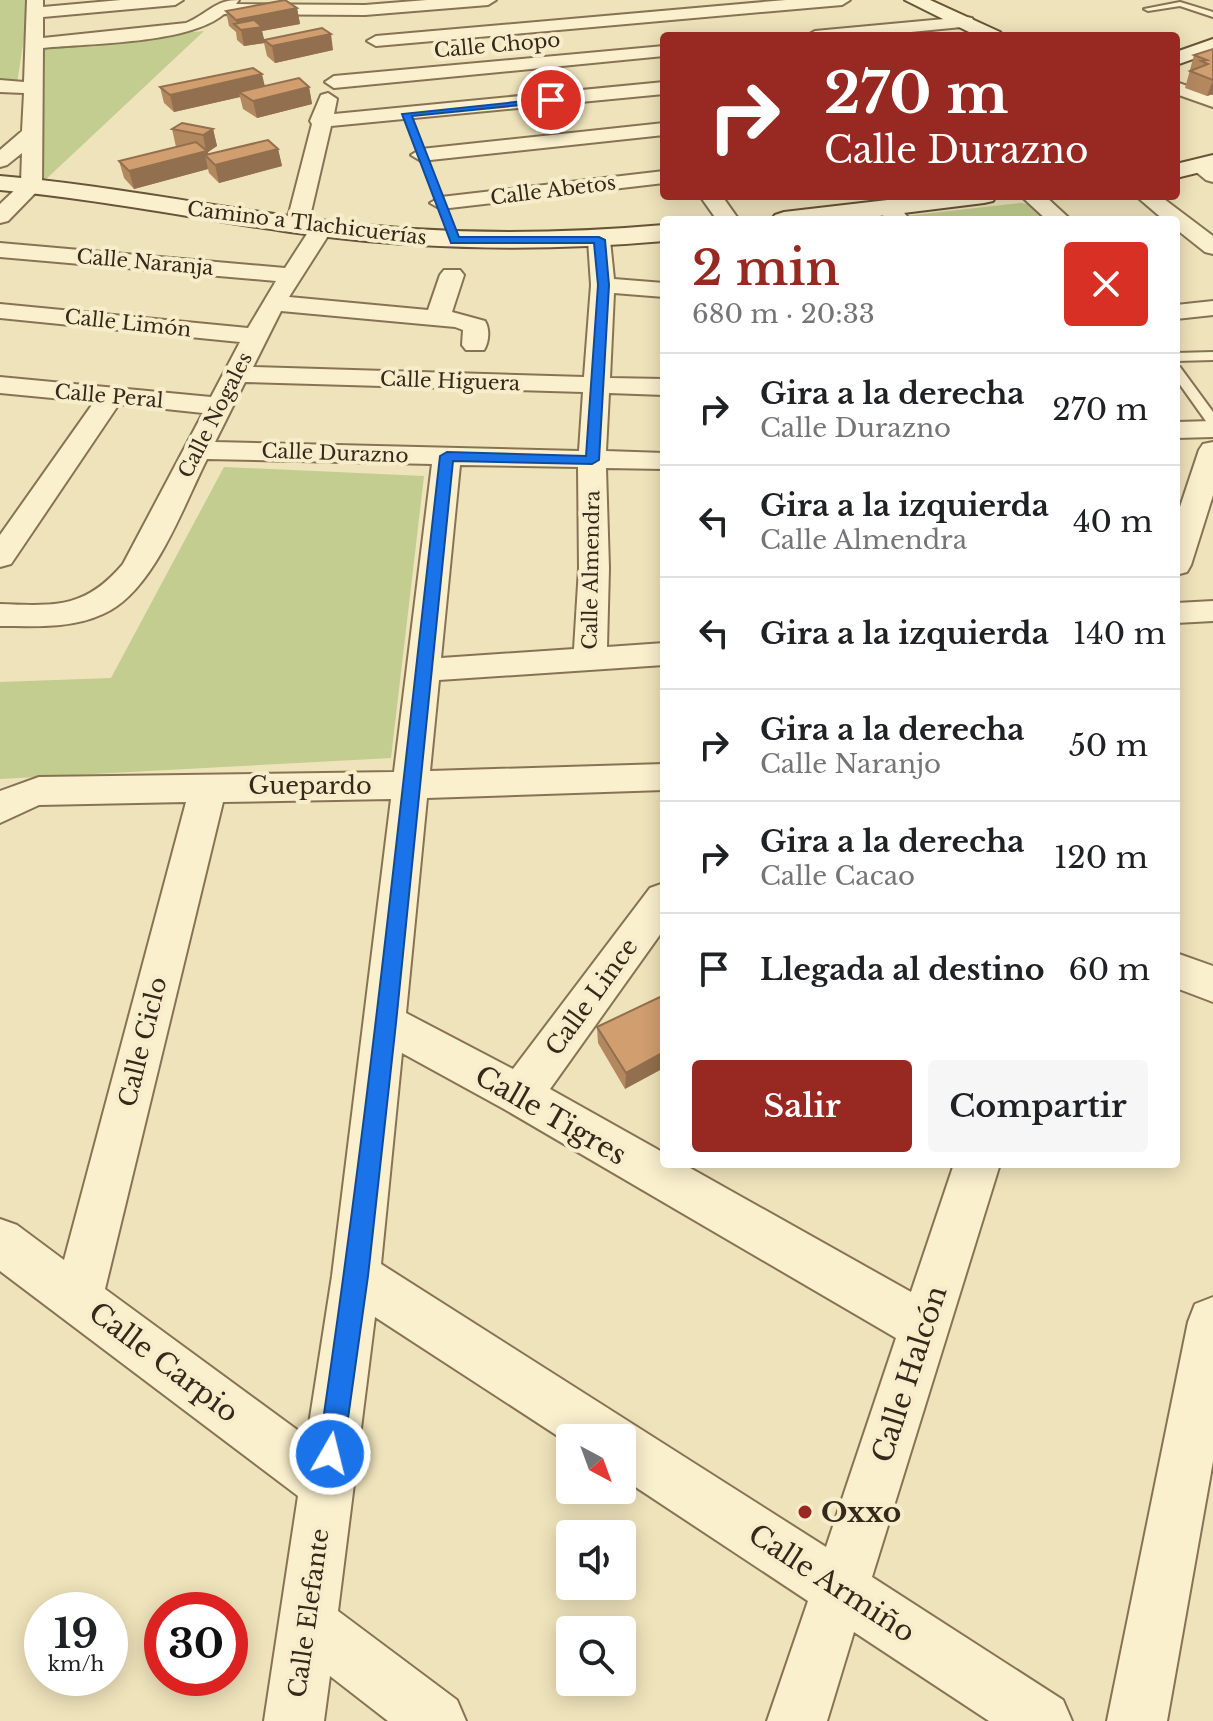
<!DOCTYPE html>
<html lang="es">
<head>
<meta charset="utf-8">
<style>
	:root { --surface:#fff; --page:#f6f6f6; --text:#202124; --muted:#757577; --line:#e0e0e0; --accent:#982922 }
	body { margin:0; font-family:"Libre Baskerville",serif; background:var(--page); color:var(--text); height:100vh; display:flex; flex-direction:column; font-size:30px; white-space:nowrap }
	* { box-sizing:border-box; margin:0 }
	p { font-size:26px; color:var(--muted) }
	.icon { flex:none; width:44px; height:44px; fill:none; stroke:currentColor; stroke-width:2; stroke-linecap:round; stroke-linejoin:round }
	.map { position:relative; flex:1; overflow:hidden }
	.side { position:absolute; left:660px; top:216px; width:520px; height:952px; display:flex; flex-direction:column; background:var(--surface); border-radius:8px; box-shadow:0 4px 20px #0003 }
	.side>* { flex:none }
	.top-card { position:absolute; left:660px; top:32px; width:520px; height:168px; border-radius:8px; box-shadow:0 4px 20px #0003; background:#982922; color:#fff; overflow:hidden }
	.needle { width:52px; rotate:139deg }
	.tools { position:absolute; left:556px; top:1424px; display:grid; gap:16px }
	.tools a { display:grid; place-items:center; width:80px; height:80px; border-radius:8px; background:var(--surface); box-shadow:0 4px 20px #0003; font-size:40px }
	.speed { position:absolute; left:24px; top:1592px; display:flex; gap:16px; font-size:40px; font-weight:700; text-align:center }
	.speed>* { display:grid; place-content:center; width:104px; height:104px; border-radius:50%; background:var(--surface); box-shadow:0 4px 20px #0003; line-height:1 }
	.speed small { font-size:20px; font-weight:400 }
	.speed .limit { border:12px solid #d22; background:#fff; color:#111 }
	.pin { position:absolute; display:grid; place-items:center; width:68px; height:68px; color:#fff; margin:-34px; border:4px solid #fff; border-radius:50%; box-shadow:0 2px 8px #0007 }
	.me { position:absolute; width:88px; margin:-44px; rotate:8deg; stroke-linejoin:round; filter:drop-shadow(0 0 6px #0008) }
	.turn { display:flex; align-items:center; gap:28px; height:168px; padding:0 32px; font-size:36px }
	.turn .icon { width:104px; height:104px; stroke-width:2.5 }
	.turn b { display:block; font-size:56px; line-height:68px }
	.round { display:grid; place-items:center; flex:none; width:84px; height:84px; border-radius:8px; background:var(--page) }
	.head { display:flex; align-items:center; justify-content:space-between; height:136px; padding:0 32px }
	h1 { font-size:48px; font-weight:600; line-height:60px; color:var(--accent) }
	.button { display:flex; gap:16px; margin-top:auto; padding:16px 32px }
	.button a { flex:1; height:92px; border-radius:8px; background:var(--accent); color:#fff; font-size:32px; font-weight:600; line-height:92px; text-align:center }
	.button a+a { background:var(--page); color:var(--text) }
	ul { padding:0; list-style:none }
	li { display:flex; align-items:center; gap:24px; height:112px; padding:0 32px; border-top:2px solid var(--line) }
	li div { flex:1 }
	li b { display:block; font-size:30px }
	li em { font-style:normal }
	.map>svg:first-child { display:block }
</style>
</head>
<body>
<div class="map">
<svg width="1213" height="1721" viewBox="0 0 1213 1721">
	<rect width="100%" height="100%" fill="#efe3bb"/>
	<path fill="#c2cd8f" d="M0,0h30l-13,83 -17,-1z
		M204,31l-161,151 2,-136z
		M1020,203l14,2 17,15h-142l-4,-4z
		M224,467l200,9 -33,282 -391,21v-97l111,-4z"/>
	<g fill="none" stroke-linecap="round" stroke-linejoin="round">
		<defs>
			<path id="lane" d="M1180,2l33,10v5l-33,-11 -32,5 -4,-2z
				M1213,352v8l-37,1v-8z
				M1176,366l4,1 33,45v13l-5,-1 -32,-45z"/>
			<path id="street" d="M27,0h16v7l78,-7h62l-8,5 -132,12v21l143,-15c22,-9 28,-23 53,-23l-3,4 129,1 62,-5h69l-8,5 -123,10 -141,-1c-35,30 -133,29 -181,34l-1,138 -34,35 -8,2v-19l21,-20 1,-31 -15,12 -7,2v-17l22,-19 2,-38 -24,-1v-12l24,2z
				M786,0h64l-8,5 -466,41 -9,-5 9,-5z
				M966,17l6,1 2,4 -2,4 -102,10h-64l9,-5z
				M664,46v10l-330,32 -9,-6 9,-6z
				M664,82v12l-333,32 -23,99 -11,7 -11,-7 26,-101 -2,-3 11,-26 7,-2 9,6 -3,15z
				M1176,82l37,13v12l-37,-13z
				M664,123v12l-243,26 -10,-6 10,-6z
				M1199,160l14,6v16l-7,-2 -17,-14z
				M664,171v12l-223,26 -11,-6 11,-6z
				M700,196h22l17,24h-22z
				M1021,196h24l26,24h-24z
				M1136,196h24l53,40v18l-8,-2 -29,-23v-9h-12z
				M888,202l8,1 14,17h-23l-10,-12z
				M322,221l11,7 -44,69 139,13 12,-35 4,-5h16l4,5 -12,37 33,9c5,8 4,21 -1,29h-18l-4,-5 1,-15 -8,-3 -174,-16 -28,56 331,10 7,-92 -3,-45 3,-5h16l3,5 4,39 50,4v14l-50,-4 -4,85 54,1v16l-55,-2 -3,58 58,2v16l-58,-1 3,100 -2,79 57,-4v22l-225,15 -9,91 234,-7v26l-237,8 -21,215 107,56 137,-181 14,-5v46l-114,160 114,64v11h19l228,128 43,-128h46l-128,413 191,123 9,21h-83l-135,-89 -27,89h-60l41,-120 -186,-123v-40h-52v6l-195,-127 -37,294 119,89 9,21h-78l-58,-45 -6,45h-60l34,-225 -298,-225v-52l17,6 47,35 122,-458 -147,3 -39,18v-32l39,-14 355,-5 38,-308 -225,-5c-24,47 -53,133 -104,155 -32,15 -69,12 -103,12v-22c55,2 85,5 123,-40l80,-151 -84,-9 -108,160 -11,3v-32l94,-133 -94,-9v-16l211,20 29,-55 -240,-24v-14l248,24 28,-47 -276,-24v-14l285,25 29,-45zM245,382l338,10 -4,59 -364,-9zM460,465l118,2 1,101 -5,81 -133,9zM391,799l-59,477 -25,161 -202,-148 118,-487zM402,1053l102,56 392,229 -70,209 -445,-283z
				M1213,301v14l-37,4v-14z
				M1213,421v16l-37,1v-16z
				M1213,442v53l-22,70 -4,7 -11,3v-56l23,-69 4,-6z
				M1213,601v20l-37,2v-20z
				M1176,953l37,13v36l-37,-14z
				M1213,1297v164l-46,260h-60l81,-399 7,-18z"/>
			<path id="secondary" d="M905,0h25l70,32 3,4h-26z
				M1213,39v13l-37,13v-13z
				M1213,155v14l-37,9v-14z
				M0,176c107,9 212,31 319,44 115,15 230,15 345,5v16c-115,10 -231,9 -345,-5 -107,-14 -212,-36 -319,-46z
				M922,196h74l-3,5 -9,2 -137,17h-76l4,-5 9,-3z"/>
		</defs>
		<use href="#lane" stroke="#877354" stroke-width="4"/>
		<use href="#street" stroke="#877354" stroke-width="4"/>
		<use href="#secondary" stroke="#685438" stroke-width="4"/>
		<use href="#lane" fill="#faf0ce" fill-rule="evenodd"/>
		<use href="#street" fill="#faf0ce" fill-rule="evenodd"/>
		<use href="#secondary" fill="#faf0ce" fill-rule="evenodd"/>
	</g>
	<path fill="#b3885f" d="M297,8l3,16 -38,7 2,9 69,10 -58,13 -8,-7 -3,-13 -20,3 -7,-6 -1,-8 -7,-6 -3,-15z
		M1213,49v45l-6,2 -22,-8 9,-33z
		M265,86l44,1 3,17 -55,14 -14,-9 -3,-12 -66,15 -10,-9 -4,-16z
		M172,129h41l4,17 -9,6v3l70,-6 4,17 -63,17 -10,-10 -1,-4 -74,20 -10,-11 -5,-17 57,-14z
		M664,995l-39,94 -27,-46 -1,-16z"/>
	<path fill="#926f4e" d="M297,8l3,16 -38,7 3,12 -21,3 -3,-16 -3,-2 -2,-8z
		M331,34l2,16 -58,13 -3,-17z
		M262,74l4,17 -27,1 1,5 -66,15 -4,-17z
		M1213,80v14l-6,2z
		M309,87l3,17 -55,14 -4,-17z
		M213,129l4,17 -9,6 2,8 -5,-5 3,14 -74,20 -5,-18 77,-20 -3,-16z
		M278,149l4,17 -63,17 -4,-18z
		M664,1052v16l-39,21 1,-16z"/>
	<path fill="#d09e6f" stroke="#926f4e" stroke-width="2" d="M285,0l12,8 -61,12 -10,-9z
		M254,20l8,7 -21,3 -7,-6z
		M322,28l9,6 -59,12 -8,-6z
		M1213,49v31l-23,-9 18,-7 -7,-3 6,-1 -13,-5z
		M253,68l9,6 -92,21 -10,-8z
		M299,78l10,9 -56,14 -14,-9z
		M182,123l31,6 -10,6 -31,-6z
		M268,140l10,9 -63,16 -10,-10z
		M196,142l11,9 -78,20 -10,-10z
		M664,995v57l-38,21 -29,-46z"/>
	<path fill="#1a73e8" stroke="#114b97" stroke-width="2" d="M554,98l-3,4 -139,14 47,121h140l6,3 4,45 -10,175 -7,4 -139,-3 -57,562 -28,253 -25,178 -4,9 -9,4 -9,-4 -3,-9c50,-331 84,-665 122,-998l7,-4 139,4 12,-171 -4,-42h-143l-49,-129z"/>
	<circle fill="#982922" stroke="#f7edcb" stroke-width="3" cx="805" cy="1512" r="8"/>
	<g text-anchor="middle" stroke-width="8" stroke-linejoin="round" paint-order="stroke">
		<g font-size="20" fill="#35291a" stroke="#f7edcb">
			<text transform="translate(497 45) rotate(-5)" y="7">Calle Chopo</text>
			<text transform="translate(553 190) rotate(-7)" y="7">Calle Abetos</text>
			<text transform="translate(307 223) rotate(7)" y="7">Camino a Tlachicuerías</text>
			<text transform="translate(145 262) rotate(5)" y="7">Calle Naranja</text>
			<text transform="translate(128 323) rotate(6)" y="7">Calle Limón</text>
			<text transform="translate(450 381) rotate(2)" y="7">Calle Higuera</text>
			<text transform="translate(109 396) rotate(5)" y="7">Calle Peral</text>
			<text transform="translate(215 415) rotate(-63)" y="7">Calle Nogales</text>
			<text transform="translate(335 453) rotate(2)" y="7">Calle Durazno</text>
			<text transform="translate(591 570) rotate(-89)" y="7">Calle Almendra</text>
		</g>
		<g font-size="24" fill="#35291a" stroke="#f7edcb">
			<text x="310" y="794">Guepardo</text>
			<text transform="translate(592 997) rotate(-54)" y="8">Calle Lince</text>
			<text transform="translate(143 1042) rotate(-76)" y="8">Calle Ciclo</text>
			<text transform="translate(309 1613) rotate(-82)" y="8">Calle Elefante</text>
		</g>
		<g font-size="28" fill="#35291a" stroke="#f7edcb">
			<text transform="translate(551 1115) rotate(30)" y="10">Calle Tigres</text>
			<text transform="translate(164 1362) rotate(37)" y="10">Calle Carpio</text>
			<text transform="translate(909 1374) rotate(-72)" y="10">Calle Halcón</text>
			<text transform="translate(832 1583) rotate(33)" y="10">Calle Armiño</text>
		</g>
		<g font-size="28" font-weight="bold" fill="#35291a" stroke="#f7edcb" text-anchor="start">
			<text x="821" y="1522">Oxxo</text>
		</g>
	</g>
</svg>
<div class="tools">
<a><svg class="needle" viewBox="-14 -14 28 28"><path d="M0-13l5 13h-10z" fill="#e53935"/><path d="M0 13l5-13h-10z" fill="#757577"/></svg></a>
<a><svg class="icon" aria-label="sound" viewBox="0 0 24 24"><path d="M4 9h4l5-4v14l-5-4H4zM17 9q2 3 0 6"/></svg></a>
<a><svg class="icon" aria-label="search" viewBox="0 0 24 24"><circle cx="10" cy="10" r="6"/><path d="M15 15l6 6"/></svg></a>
</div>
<div class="speed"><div>19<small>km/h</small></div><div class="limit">30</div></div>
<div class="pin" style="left:551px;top:100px;background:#d93025"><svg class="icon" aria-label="arrive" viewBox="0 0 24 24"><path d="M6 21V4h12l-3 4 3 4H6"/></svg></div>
<svg class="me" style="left:330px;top:1454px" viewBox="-20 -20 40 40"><circle r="17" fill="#1a73e8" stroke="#fff" stroke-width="3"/><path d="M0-11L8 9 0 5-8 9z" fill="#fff"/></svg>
<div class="top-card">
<div class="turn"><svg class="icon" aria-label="right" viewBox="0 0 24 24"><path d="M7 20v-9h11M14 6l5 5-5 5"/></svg><div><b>270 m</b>Calle Durazno</div></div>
</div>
<section class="side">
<div class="head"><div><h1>2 min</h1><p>680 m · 20:33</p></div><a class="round" style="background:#d93025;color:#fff"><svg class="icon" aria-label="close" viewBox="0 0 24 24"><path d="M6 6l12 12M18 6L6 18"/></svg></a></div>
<ul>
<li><svg class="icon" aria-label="right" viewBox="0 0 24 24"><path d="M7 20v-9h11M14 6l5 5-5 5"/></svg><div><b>Gira a la derecha</b><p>Calle Durazno</p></div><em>270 m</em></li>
<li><svg class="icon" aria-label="left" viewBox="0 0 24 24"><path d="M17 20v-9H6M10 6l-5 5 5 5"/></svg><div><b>Gira a la izquierda</b><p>Calle Almendra</p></div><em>40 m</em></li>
<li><svg class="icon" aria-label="left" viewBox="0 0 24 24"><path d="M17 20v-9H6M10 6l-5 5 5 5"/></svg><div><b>Gira a la izquierda</b></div><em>140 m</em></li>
<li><svg class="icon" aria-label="right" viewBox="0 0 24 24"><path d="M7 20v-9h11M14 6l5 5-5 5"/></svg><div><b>Gira a la derecha</b><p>Calle Naranjo</p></div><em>50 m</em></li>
<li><svg class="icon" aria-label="right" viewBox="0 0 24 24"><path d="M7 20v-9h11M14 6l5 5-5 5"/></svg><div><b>Gira a la derecha</b><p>Calle Cacao</p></div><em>120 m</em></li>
<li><svg class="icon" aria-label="arrive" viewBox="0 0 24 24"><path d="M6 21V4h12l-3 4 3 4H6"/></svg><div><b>Llegada al destino</b></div><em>60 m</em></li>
</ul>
<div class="button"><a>Salir</a><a>Compartir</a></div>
</section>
</div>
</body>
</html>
